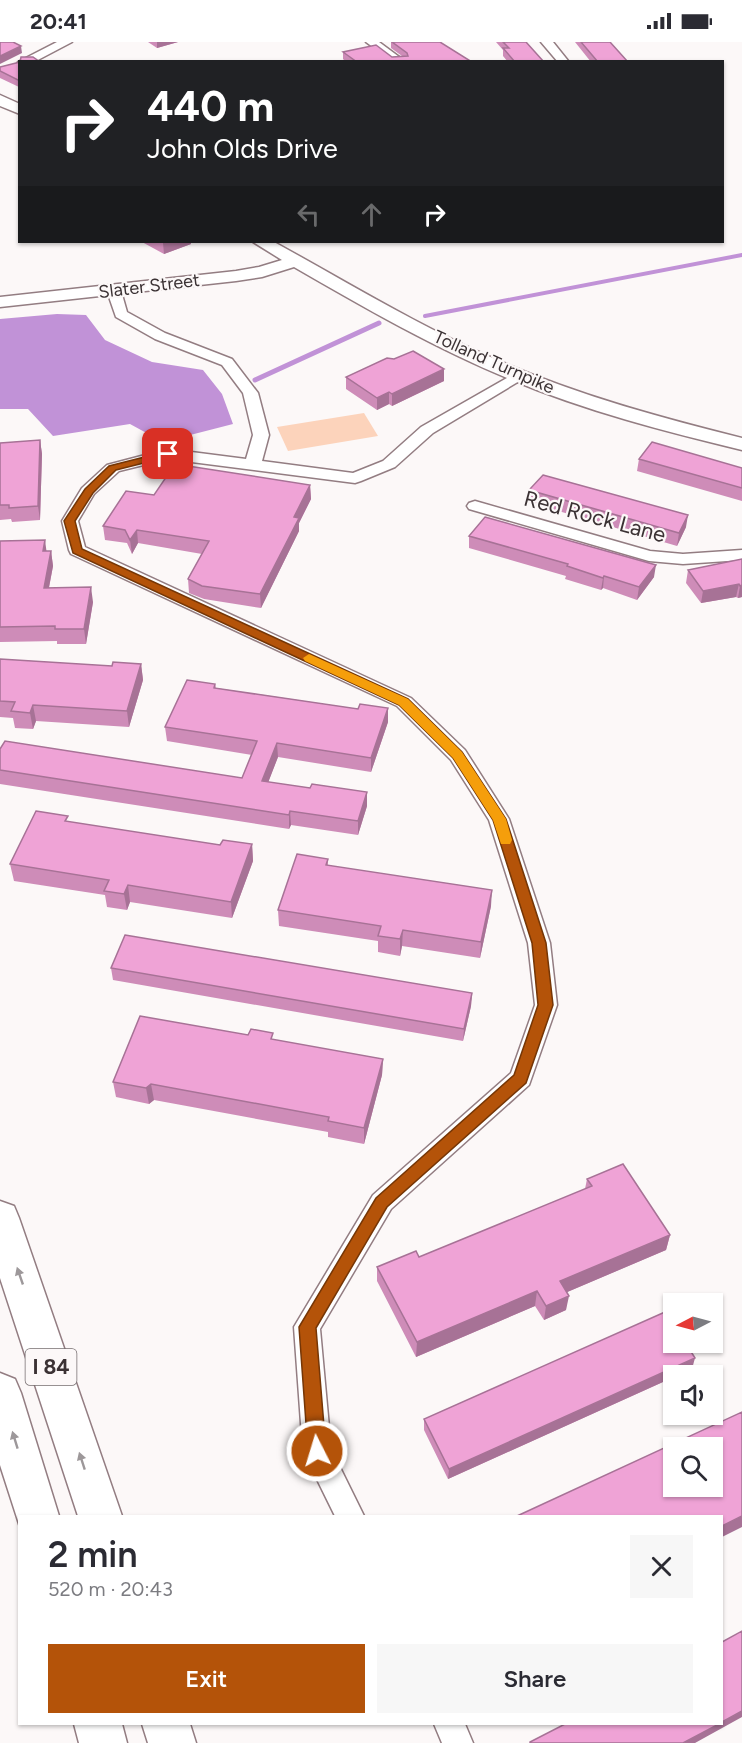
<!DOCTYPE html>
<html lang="en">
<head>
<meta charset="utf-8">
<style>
	:root { --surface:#fff; --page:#f7f7f7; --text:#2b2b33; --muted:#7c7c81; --accent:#b45309 }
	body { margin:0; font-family:Figtree,sans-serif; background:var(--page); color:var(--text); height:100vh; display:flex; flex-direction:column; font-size:22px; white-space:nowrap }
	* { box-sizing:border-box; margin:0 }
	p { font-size:20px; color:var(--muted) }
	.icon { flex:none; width:33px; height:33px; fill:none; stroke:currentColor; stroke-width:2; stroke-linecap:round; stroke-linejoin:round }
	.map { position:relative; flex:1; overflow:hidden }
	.side { position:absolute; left:18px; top:1473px; width:705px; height:210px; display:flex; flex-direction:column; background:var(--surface); border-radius:0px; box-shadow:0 2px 4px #0004 }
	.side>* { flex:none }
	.guide { position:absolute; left:18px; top:18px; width:706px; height:183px; border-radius:0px; box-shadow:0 2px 4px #0004; background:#202124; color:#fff; overflow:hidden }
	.needle { width:39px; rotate:264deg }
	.fabs { position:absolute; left:663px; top:1251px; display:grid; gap:12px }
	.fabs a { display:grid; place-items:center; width:60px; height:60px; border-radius:0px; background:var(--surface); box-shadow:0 2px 4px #0004; font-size:30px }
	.pin { position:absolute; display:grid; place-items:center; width:51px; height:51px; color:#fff; margin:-26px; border-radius:12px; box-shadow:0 3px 9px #0006 }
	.me { position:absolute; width:66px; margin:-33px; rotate:355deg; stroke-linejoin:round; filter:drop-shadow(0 0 4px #0008) }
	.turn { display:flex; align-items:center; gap:21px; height:126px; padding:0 30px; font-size:27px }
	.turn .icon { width:78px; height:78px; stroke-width:2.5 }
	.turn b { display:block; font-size:42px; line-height:51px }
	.lanes { display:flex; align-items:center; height:57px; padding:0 30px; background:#0003; justify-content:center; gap:30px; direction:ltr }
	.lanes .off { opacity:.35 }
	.round { display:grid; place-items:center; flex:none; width:63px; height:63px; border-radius:0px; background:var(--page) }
	.overview { display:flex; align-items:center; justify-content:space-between; height:102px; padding:0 30px }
	h1 { font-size:36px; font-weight:600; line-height:45px }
	.cta { display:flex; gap:12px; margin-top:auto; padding:12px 30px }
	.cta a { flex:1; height:69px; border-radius:0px; background:var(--accent); color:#fff; font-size:24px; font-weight:600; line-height:69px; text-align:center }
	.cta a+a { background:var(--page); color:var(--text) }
	.status { display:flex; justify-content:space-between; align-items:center; height:42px; padding:0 30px; background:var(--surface); direction:ltr }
	.status svg { height:16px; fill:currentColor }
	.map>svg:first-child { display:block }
</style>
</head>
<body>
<div class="status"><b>20:41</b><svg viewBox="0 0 49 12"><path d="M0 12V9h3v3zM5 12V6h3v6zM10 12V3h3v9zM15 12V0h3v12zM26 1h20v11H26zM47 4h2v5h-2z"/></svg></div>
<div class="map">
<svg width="742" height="1701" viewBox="0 0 742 1701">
	<rect width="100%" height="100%" fill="#fcf8f8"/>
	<path fill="#fcd3bb" d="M364,371l14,23 -90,15 -11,-24z"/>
	<path fill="#c192d7" d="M57,272l29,1 19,25 47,22 51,8 19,24 11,30 -70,18 -33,-18 -77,12 -25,-27h-28v-90z"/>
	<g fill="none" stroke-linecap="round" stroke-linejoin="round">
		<path stroke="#c192d7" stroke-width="4" d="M425,274l317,-61"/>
		<path stroke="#c192d7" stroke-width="5" d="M255,338l124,-57"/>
		<defs>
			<path id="minor" d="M57,0h15l-38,20h-16z
				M366,0h13l27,20h-13z
				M541,0h12l16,20h-11z
				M114,245l7,4 6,21 38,21 67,26 26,34 11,42 -7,26 91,12 30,-12 38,-34 93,-53h10l2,3 -93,56 -38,34 -34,14 -6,2 -187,-24 -49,12 -25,23 -16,27 7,26 326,151 54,52 44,69 41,124 7,62 -28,80 -138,124 -71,120 11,120 33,67h-29l-32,-65 -9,-124 79,-132 138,-122 24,-68 -7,-62 -39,-123 -38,-60 -54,-54 -326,-152 -2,-4 -7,-29 20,-33 25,-23 61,-16 78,10 7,-24 -10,-42 -21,-28 -67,-26 -39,-22 -9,-26z
				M475,459l175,50 33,3 59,-4v10l-59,4 -34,-3 -180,-52 -2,-3 2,-3z
				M434,1682h31l8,19h-31z"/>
			<path id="tertiary" d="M0,53l20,9v10l-20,-8z
				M253,200h21c73,40 144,84 221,117 79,35 163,58 247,79v12c-78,-19 -156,-39 -230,-70 -76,-31 -147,-72 -218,-113l-32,10 -26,4 -236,26v-10l236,-26 23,-4 23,-7z"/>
			<path id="motorway" d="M0,1159l14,5 5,12 103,298h-44l-78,-238z
				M0,1331l15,6 6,14 38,123h-39v11l-20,-62z
				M74,1682h48l5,19h-48z
				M142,1682h48l6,19h-48z"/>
		</defs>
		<use href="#minor" stroke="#937d82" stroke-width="3"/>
		<use href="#tertiary" stroke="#937d82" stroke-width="3"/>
		<use href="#motorway" stroke="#937d82" stroke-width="3"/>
		<use href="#minor" fill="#fff" fill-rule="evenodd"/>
		<use href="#tertiary" fill="#fff" fill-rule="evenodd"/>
		<use href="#motorway" fill="#fff" fill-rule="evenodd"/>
	</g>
	<path fill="#ce8cb8" d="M148,0h30l-21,6z
		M391,0h49l32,20h-126l-3,-3v-7l49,5 10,-1 -11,-8z
		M496,0h30l18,20h-36l-5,-6v-6z
		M575,0h35l18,20h-37z
		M20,20l-1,25 -19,-9v-11z
		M142,200h48l1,2 -27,10z
		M346,335l98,4 -52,25 -3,-2 -12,6 -31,-21z
		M40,398l2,14 -2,66 -28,2 -1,-3 -11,1v-77z
		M639,417l103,9v33l-105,-30z
		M310,443l1,14 -12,24v8l-38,77 -57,-9 -15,-6 -1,-14 14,-25 -64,-11 -6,11 -5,-11 -22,-3 -2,-14 51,-31z
		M529,448l157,37 -9,19 -149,-44z
		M469,494l185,41 -17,23 -34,-12 -2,2 -36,-11 1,-3 -97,-28z
		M0,499l47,10h4l2,15 -4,22 44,14 -7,42h-29v-3l-57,1z
		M742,517v38l-4,1 -2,-1 -35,6 -15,-20 2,-13z
		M0,617l112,7 29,-2 2,16 -14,47 -93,-6 -3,8 -18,-1 -2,-10 -13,-1z
		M215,642l1,4 142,21 30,-1v14l-17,50 -93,-15 -10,25 42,6 57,4v14l-9,29 -67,-10 -2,4 -289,-45v-35l242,29 10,-23 -85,-14 -2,-14z
		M69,780l151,23 32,-1 1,17 -21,57 -102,-16 -3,8 -20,-3 -2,-12 -91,-14 -4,-17z
		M328,817v6l163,41 -11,52 -78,-12 -2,10 -22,-4v-11l-99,-15 -1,-16z
		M111,926l361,25 -1,13 -8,35 -350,-61z
		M273,998l110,19 -1,16 -18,69 -36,-7v-5l-174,-32 -5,4 -33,-7 -3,-15z
		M587,1137l83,56 -4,15 -99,42 -1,18 -22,10 -9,-14 -119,51 -39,-76v-14l42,-10 166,-68z
		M692,1327l-15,7h-3v1l-226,102 -24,-49v-11z"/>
	<path fill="#a77296" d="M157,0h21l-21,6z
		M21,4l1,7 -22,11v-8z
		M166,200h24l1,2 -27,10 -1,-11z
		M444,327v12l-52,25v-12z
		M389,350v12l-12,6v-12z
		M40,398l2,14 -2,66 -2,-14z
		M310,443l1,14 -12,24v8l-38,77 -1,-14 34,-77z
		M688,473l-2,12 -9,19 2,-13z
		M137,488l1,13 -6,11 -2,-14z
		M45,498l2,15 -4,-4z
		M51,509l2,15 -7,36 -2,-14z
		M656,523l-2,12 -17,23 2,-13z
		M604,534l-1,12 -2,2 2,-12z
		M739,542l-3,13 -35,6 2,-12z
		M742,543v12l-4,1 2,-12z
		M91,545l2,15 -7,42 -2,-15z
		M141,622l2,16 -14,47 -2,-16z
		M33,663l3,16 -3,8 -3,-16z
		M388,666v14l-17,50v-14z
		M277,701l1,14 -15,39 -1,-15z
		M367,750v14l-9,29v-14z
		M290,769l1,14 -2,4v-14z
		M252,802l1,17 -21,57 -1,-16z
		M128,843l2,17 -3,8 -3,-16z
		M492,848l-1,16 -11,52 1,-16z
		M403,888l-1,16 -2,10v-17z
		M472,951l-1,13 -8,35 1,-12z
		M383,1017l-1,16 -18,69v-16z
		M151,1042l3,16 -5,4 -3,-16z
		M670,1193l-4,15 -108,46 2,-15z
		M537,1249l-2,15 -119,51 1,-15z
		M569,1254l-3,14 -22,10 2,-14z
		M695,1316l-3,11 -15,7h-3v1l-226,102 1,-10z
		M742,1474v11l-20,10v-11z
		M742,1669v6l-47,26h-12l36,-19h3v-2z"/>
	<path fill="#efa3d6" stroke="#a77296" stroke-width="1.5" fill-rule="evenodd" d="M0,0h13l8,4 -21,10z
		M392,0h48l32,20h-115l-14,-10 33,-7 16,12 16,-1 -1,-3z
		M503,0h23l18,20h-29l-12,-14h6z
		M581,0h29l18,20h-30z
		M21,15h12l7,5h-20z
		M20,20v18h-2l-18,-9v-4z
		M413,309l31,18 -52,25 -3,-2 -12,6 -31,-21 41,-19 7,1z
		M40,398l-2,66 -29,2v-3h-9v-62z
		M652,400l90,26v20l-103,-29z
		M175,422l135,21 -16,32 5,1 -39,76 -58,-8 -14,-7 21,-38 -72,-11 -7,10 -5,-10 -22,-4 23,-35 28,4z
		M543,433l145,40 -9,18 -150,-43z
		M485,475l171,48 -17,22 -35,-11 -1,2 -36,-12 1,-2 -99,-28z
		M45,498l-2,11h8l-7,37 47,-1 -7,42h-29v-3l-55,1v-86z
		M742,517v26l-2,1 -1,-2 -36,7 -15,-21z
		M0,617l112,7 1,-4 28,2 -14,47 -94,-6 -3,8 -19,-2 4,-9 -15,-1z
		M187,638l28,4 -1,4 144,21 2,-5 28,4 -17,50 -94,-15 -15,38 48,7 2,-4 55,8 -9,29 -68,-10 -1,4 -289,-45v-21l5,-8 237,37 15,-37 -92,-14z
		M36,769l32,5 -3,5 155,24 3,-5 29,4 -21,58 -103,-17 -4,9 -20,-3 5,-11 -99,-16z
		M297,812l31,5 -2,6 166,25 -11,52 -78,-12 -3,9 -22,-3 3,-10 -103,-16z
		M125,893l347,58 -8,36 -353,-61z
		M140,974l108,19 3,-6 22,4 -2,6 112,20 -19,69 -36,-7 1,-4 -178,-33 -5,4 -33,-6z
		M623,1122l47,71 -110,46 9,15 -23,10 -9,-15 -120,51 -40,-75 39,-16 3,6 173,-71 -5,-7z
		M665,1270l9,12v18h11l10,16 -246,111 -25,-50z
		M742,1370v104l-20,10v-10h-205zM674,1406h38v38h-38z
		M742,1589v80l-20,11v-80z
		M565,1682h154l-36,19h-153v-1z"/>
	<defs><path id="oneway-solid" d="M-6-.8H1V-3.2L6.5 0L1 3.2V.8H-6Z" transform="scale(1.5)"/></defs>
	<g fill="#9d989a">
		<use href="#oneway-solid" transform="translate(20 1234) rotate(-109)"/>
		<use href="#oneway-solid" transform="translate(15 1398) rotate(-107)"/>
		<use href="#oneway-solid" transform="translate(82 1419) rotate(-108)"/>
	</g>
	<path fill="#b45309" stroke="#753606" stroke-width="1.5" d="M168,409l4,1v4l-56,14 -23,23 -18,28 7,28 326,150 54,53 44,67 40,124 7,62 -27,78 -139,124 -71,121 10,123 -2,6 -7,3 -6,-3 -3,-6 -9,-124 77,-129 138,-123 24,-70 -6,-62 -39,-123 -40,-62 -54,-53 -326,-152 -9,-32 21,-32 24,-23z"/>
	<path fill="#f59e0b" d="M309,612l99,45 54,53 44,67 6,21 -2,4h-9l-8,-24 -40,-62 -54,-53 -94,-44 -2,-3z"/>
	<g text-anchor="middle" stroke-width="4.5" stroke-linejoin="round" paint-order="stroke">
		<g font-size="18" fill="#3b3234" stroke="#fcf8f8">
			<text transform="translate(149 244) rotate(-7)" y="6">Slater Street</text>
			<text transform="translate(494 320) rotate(24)" y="6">Tolland Turnpike</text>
		</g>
		<rect fill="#fcf8f8" stroke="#756d6f" stroke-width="1.5" x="25.5" y="1307" width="51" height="36" rx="4.5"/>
		<g font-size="21" font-weight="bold" fill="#3b3234">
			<text x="51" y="1332">I 84</text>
		</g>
		<g font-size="22" fill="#3b3234" stroke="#fcf8f8">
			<text transform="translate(595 474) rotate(15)" y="8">Red Rock Lane</text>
		</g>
	</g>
</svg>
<div class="fabs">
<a><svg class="needle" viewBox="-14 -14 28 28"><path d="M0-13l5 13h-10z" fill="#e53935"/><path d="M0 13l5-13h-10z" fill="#7c7c81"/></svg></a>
<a><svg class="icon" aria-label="sound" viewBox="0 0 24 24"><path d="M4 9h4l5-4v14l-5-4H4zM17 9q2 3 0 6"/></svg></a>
<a><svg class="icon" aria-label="search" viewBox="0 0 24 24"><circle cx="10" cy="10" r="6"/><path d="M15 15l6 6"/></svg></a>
</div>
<div class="pin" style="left:168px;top:412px;background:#d93025"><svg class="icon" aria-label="arrive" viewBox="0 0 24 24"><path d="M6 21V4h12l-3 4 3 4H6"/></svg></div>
<svg class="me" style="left:317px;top:1409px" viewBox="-20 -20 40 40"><circle r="17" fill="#b45309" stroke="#fff" stroke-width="3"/><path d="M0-11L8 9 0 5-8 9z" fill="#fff"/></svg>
<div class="guide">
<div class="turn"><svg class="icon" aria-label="right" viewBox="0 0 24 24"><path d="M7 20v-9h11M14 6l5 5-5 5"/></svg><div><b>440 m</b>John Olds Drive</div></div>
<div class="lanes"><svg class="icon off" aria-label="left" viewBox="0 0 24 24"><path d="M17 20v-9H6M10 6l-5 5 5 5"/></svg><svg class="icon off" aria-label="ahead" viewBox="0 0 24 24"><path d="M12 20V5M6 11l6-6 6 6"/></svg><svg class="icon" aria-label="right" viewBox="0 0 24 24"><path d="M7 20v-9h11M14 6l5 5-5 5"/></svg></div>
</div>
<section class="side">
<div class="overview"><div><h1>2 min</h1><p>520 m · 20:43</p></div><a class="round"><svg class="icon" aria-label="close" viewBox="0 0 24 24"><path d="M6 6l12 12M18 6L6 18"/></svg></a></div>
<div class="cta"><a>Exit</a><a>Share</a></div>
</section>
</div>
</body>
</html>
